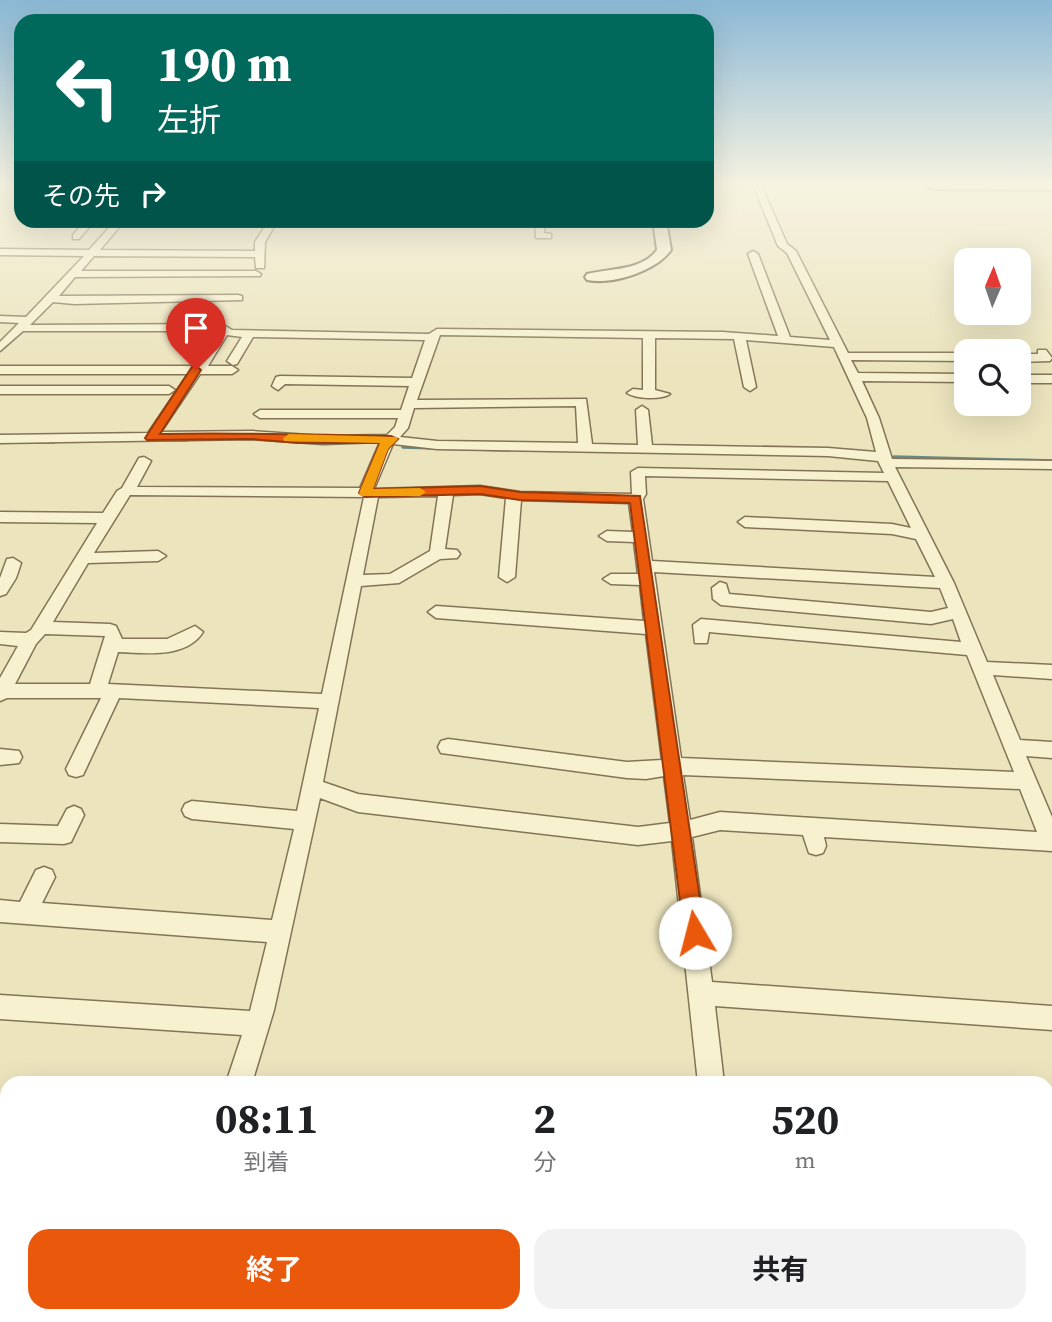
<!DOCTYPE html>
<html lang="ja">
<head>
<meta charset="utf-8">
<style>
	:root { --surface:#fff; --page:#f2f2f2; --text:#202124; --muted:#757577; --accent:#ea580c }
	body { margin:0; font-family:"Source Serif 4","Noto Sans JP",serif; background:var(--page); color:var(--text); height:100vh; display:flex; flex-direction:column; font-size:26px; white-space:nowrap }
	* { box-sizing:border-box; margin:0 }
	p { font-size:23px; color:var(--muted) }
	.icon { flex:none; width:38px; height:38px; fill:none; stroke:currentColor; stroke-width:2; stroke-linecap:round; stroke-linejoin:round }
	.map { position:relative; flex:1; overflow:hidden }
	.panel { position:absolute; left:0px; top:1076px; width:1054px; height:247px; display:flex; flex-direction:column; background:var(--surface); border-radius:21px 21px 0 0; box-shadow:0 7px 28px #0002 }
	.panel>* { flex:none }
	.banner { position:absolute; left:14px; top:14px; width:700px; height:214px; border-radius:21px; box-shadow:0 7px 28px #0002; background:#00695c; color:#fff; overflow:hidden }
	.needle { width:46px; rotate:2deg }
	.buttons { position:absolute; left:954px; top:248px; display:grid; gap:14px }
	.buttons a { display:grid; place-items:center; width:77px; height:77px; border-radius:14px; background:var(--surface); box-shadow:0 7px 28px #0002; font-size:35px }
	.pin { position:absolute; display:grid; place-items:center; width:60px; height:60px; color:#fff; margin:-72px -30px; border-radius:50% 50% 50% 0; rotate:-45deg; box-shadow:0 0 7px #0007 }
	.pin .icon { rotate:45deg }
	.me { position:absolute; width:77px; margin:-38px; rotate:352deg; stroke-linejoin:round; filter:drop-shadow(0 0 5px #0008) }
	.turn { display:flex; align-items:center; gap:24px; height:147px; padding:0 28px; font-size:32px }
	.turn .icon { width:91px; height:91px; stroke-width:2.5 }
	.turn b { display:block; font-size:49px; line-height:60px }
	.then { display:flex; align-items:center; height:66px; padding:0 28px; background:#0003; gap:14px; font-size:26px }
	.eta { display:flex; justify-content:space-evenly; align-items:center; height:119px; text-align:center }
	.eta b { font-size:42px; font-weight:700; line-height:49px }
	.cta { display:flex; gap:14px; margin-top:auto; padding:14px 28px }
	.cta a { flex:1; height:80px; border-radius:21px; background:var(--accent); color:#fff; font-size:28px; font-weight:700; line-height:80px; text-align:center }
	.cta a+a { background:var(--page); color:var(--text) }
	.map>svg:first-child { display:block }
</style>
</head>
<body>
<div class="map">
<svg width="1052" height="1322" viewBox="0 0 1052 1322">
	<rect width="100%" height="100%" fill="#ece4bd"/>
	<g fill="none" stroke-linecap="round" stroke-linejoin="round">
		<path stroke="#698a86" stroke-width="3.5" d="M155,440h32
			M32,442h22
			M403,447l106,3
			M894,457l158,4"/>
		<defs>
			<path id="street" d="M753,185h8l26,59 9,7 52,102h118v8l-115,-1 7,13 108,1v8l-104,-1 17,37 13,41 160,2v8l-157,-2 59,116 33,79 65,3v14l-59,-4 27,65 32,2v16l-26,-2 26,61v34l-228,-14 2,9 -3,7 -7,2 -7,-2 -6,-18 -83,-5 -28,7 20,145 340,24v24l-337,-24 9,77h-26l-26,-242 -34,4 -280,-33 -38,-14 -46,212 -22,73h-26l16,-48 -242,-16v-24l250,16 17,-69 -267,-20v-22l20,2 16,-32 8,-3 8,3 3,7 -13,26 230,17 22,-91 -102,-10 -7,-3 -3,-6 3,-6 7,-3 105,10 22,-103 -200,-10 -36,77 -7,2 -7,-2 -3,-6 35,-71h-94l-7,3v-23l18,-32 -18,-2v-12l26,1 5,-3 66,-107 -97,-1v-10l103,1 14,-22 5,-3 17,-30 5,-1 7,4 -14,26 223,1 20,-46 -57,2 -71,-5 -252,4v-8l148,-2 40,-59h-188v-8h196l22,-35h-195l-23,20v-9l19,-19 -19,-1v-6l26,1 58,-61 -84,-1v-6l89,1 27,-30h9l-25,30 155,1v-9l14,-22h9l-13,22 -1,26h-8l-1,-11 -161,-1 -13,15h175l5,3 -1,2 -185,1 -16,19 179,-1 4,1v4l-168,4 -21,-2 -23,23 192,-1 10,6 197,4 8,-5 286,3 55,4 -30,-82 5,-3 5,3 32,83 40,3 -43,-87 -9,-7zM227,335l15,2 -15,24 6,4 4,-1 16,-27 172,3 -13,38 -132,-2 -4,1 -4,9 6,4 7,-6 124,2 -8,24h-141l-6,4 6,4h138l-3,9 -8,8 -64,1 -71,-5 -91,1 39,-58h32l6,-4 -6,-4h-24zM440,335l203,3v52l-10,-1 -6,4c9,6 34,7 43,1l-15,-4v-52l79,1 10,48 6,4 6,-4 -10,-47 88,7 33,71 9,34 -48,-4 -176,-3 -4,-35 -6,-4 -6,4 2,35 -46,-1 -6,-45 -169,1zM576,406l2,37 -141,-2 -37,-4 8,-9 6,-20zM393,444l44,5 391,7 50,5 6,12 -246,-5 -7,4 1,22 -112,-2 -40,-6 -106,3zM645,476l243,5 23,47 -19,-4 -147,-7 -7,5 7,5 147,7 24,5 19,38 -283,-16 -9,-62 3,-5zM480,494l26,4 -7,79 8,5 8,-5 6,-77 108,3 4,29 -26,-1 -8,5 8,5 27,1 4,32h-27l-8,5 8,5 29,1 4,36 -208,-15 -8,6 8,6 210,16 16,126 -35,2 -179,-23 -7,2 -3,6 3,6 186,25 19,1 18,-3 6,47 -32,4 -280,-33 -35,-12 38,-196 38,-3 41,-24 17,-1 3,-4 -3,-4 -12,-1 8,-54zM130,495l234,2 -42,197 -214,-10 10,-32c27,1 68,7 85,-20l-8,-6 -28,13h-45l-6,-13 -6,-2 -57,-2 35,-59 70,-2 8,-5 -8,-5 -64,2zM438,496l-8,55 -40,23 -27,1 15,-78zM654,572l286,16 8,20 -17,4 -202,-18 -3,-10 -6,-2 -8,6 1,11 8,6 210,19 22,-5 8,23 -260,-23 -8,6 2,18h12l2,-11 258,23 47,117 -333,-14zM45,634l60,2 -15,48h-75l21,-40zM683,775l337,14 17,43 -317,-20 -30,8z
				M86,220h9l-16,19h-6v-4z
				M535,220h10l-1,13 7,1v4h-15z
				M1038,350h8l6,8 -2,3 -32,1v-8h20z
				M1018,375h34v8h-34z
				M0,386h169l6,4 -6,4h-169z
				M13,558l8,5 -5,15 -10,16 -6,2v-18l7,-19z
				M0,749l19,2 3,6 -3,6 -19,2z
				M74,806l7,3 3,6 -13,27 -7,2 -64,-2v-18l58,2 9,-17z
				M0,1229l7,1v28l-7,-1z
				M174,1316h43l1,2 -2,4h-45z
				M722,1316h30v6h-30z"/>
			<path id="secondary" d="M653,220h13l5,30c-15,21 -58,35 -84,30l-2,-3 2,-3c24,-6 54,-3 70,-24z"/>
			<path id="primary" d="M926,185h126v5l-120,-1z"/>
		</defs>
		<use href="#street" stroke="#837457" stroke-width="3"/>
		<use href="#secondary" stroke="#64553b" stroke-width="4"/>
		<use href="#primary" stroke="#50422c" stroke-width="4"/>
		<path stroke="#837457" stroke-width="2" stroke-dasharray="2.5 2" stroke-linecap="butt" d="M707,186l38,1
			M771,187l149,1"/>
		<use href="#street" fill="#f7f1d0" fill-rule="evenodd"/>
		<use href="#secondary" fill="#f7f1d0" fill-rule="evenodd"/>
		<use href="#primary" fill="#efdf95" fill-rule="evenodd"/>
	</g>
	<linearGradient id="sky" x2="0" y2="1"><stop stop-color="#8bb8d5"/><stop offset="0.5" stop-color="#f6f3e1"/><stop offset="1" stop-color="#f6f3e1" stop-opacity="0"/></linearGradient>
	<rect width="1052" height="370" fill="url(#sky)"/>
	<path fill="#ea580c" stroke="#983908" stroke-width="2" d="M196,366l5,4 -41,64c77,-2 154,1 231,2l7,3 -10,10 -15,40 107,-3 40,6 120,4 65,437 -3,7 -7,3 -8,-3 -3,-7 -54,-430 -110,-3 -40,-6 -115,3 -6,-4 21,-50h-82l-46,-4 -105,1 -2,-2 47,-71z"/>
	<path fill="#f59e0b" d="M289,434l107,3 2,2 -10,10 -15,40 47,-1 6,4 -6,4h-59l-2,-3 21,-50 -96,-2 -1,-3z"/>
</svg>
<div class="buttons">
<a><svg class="needle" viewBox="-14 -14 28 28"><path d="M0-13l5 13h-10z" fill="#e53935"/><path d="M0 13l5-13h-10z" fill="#757577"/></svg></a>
<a><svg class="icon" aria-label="search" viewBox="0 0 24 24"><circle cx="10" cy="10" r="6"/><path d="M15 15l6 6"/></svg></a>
</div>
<div class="pin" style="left:196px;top:370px;background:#d93025"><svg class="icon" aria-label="arrive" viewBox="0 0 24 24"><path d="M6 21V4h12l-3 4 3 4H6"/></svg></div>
<svg class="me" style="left:695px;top:933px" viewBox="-20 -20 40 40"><circle r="19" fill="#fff"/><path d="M0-13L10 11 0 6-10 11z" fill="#ea580c"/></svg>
<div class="banner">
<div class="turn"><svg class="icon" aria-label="left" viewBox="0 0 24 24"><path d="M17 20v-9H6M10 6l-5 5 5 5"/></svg><div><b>190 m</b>左折</div></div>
<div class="then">その先<svg class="icon" aria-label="right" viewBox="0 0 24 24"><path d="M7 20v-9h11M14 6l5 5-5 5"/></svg></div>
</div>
<section class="panel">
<div class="eta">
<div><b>08:11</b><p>到着</p></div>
<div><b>2</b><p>分</p></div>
<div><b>520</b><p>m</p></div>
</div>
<div class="cta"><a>終了</a><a>共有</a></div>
</section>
</div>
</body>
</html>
